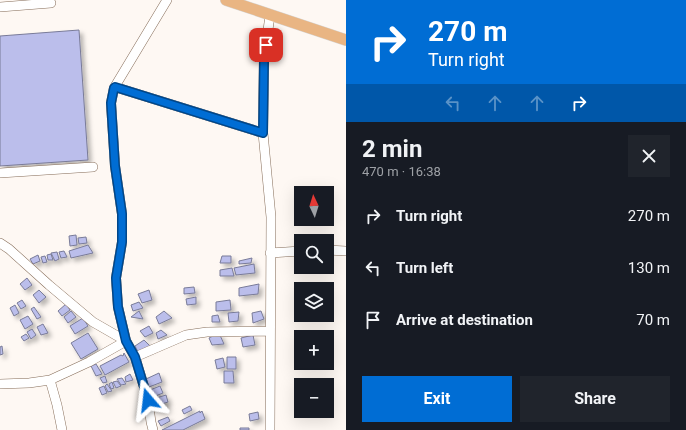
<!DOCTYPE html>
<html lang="en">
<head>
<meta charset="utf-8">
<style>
	:root { --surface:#171b24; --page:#20242c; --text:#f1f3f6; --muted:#9ea1a6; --accent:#006dd4 }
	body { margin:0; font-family:Roboto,sans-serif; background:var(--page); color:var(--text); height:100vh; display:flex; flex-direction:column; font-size:15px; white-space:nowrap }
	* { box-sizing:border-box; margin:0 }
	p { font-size:13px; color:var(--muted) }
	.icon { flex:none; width:22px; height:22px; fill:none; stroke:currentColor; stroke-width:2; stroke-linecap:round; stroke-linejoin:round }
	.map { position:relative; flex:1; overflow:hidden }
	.panel { display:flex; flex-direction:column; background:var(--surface); width:340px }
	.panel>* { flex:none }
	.guide { background:#006dd4; color:#fff; overflow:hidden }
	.needle { width:26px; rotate:356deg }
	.buttons { position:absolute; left:294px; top:186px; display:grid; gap:8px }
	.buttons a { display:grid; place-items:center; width:40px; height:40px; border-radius:0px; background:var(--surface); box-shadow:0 4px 16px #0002; font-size:20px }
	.pin { position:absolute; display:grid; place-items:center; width:34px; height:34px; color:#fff; margin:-17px; border-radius:8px; box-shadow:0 2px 6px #0006 }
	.me { position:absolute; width:44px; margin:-22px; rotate:343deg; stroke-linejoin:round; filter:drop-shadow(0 0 3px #0008) }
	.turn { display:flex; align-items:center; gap:14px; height:84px; padding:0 16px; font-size:18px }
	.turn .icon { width:52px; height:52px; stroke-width:2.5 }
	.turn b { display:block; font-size:28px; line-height:34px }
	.lanes { display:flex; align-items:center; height:38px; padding:0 16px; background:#0003; justify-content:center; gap:20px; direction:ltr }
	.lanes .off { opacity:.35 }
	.round { display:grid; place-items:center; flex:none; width:42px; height:42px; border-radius:0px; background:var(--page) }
	.overview { display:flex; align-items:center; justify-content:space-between; height:68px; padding:0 16px }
	h1 { font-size:24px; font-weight:700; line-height:30px }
	.cta { display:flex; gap:8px; margin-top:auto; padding:8px 16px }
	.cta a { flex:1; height:46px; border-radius:0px; background:var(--accent); color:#fff; font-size:16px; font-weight:700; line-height:46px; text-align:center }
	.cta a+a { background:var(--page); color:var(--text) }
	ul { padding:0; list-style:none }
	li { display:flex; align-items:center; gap:12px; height:52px; padding:0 16px }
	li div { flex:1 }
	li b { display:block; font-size:15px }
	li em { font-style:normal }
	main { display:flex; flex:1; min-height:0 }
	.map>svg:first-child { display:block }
</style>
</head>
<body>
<main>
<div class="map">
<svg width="346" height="430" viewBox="0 0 346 430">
	<defs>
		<filter id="shadow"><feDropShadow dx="3.5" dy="3.5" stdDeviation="2" flood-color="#0004"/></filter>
	</defs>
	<rect width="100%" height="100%" fill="#fef8f3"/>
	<path fill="#bbbeeb" stroke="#797b98" filter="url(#shadow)" d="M79,30l9,130 -88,6v-130z
		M76,235l1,10 -7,1 -1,-10z
		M86,237l1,6 -8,1 -1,-6z
		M88,245l5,8 -22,5 -2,-7z
		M64,251l3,6 -6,1 -2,-6z
		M57,252l2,7 -4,2 -4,-8z
		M51,254l2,6h-5l-1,-5z
		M38,255l2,6 -7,3 -3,-5z
		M45,256l2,6 -4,1 -2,-6z
		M222,256h9v7h-11z
		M252,258l-1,5 -12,1v-3z
		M254,264l1,9 -19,2 -2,-7z
		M232,268l2,8h-14v-6z
		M27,278l5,7 -7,5 -5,-6z
		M259,284l-1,10 -19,2v-8z
		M194,287l1,6 -11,1v-6z
		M39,290l7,7 -7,6 -6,-8z
		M149,290l3,10 -10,3 -4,-9z
		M196,297v7l-9,1 -1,-6z
		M22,300l4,6 -5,3 -4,-6z
		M230,300l1,10 -15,1v-9z
		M139,302l4,6 -10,3 -2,-6z
		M66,304l4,6 -8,6 -4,-5z
		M15,305l4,8 -5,3 -4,-8z
		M34,307l7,10 -4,2 -6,-10z
		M71,311l5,6 -8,6 -4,-6z
		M139,311l4,8 -12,-2z
		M164,311l8,7 -13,6 -3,-7z
		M261,311l3,8 -11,4 -1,-10z
		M239,312l-1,9 -9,1 -1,-9z
		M218,315l2,7h-8v-6z
		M28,316l5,8 -8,5 -5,-9z
		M83,318l5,8 -13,8 -5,-8z
		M43,324l5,9 -7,2 -4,-8z
		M149,326l4,7 -8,4 -5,-6z
		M32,329l4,6 -5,4 -4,-7z
		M161,330l6,5 -9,4 -2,-6z
		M88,333l10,16 -17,10 -10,-16z
		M219,333l5,11 -12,1 -3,-7z
		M26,334l3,4 -5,3 -3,-4z
		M253,335l2,10 -12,2 -2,-9z
		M144,340l7,7 -13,5 -3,-6z
		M2,346l1,8 -3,1v-8z
		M124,353l5,9 -24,13 -5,-9 21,-11 2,1z
		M227,357h9v12h-9z
		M223,358l2,9 -8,2 -2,-9z
		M96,364l6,10 -6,2 -5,-10z
		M224,371h9l1,12h-10z
		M159,373l3,9 -13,5 -3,-8z
		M130,374l3,6 -7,2 -1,-5z
		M105,376l2,6 -4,1 -3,-5z
		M122,378l4,6 -5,1 -4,-6z
		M117,381l4,5 -5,2 -3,-6z
		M112,382l2,6 -3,1 -2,-5z
		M107,384l5,7 -4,1 -3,-6z
		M104,386l3,7 -5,2 -3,-7z
		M160,386l3,7 -10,4 -3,-7z
		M166,395l2,7 -12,4 -3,-7z
		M190,406l2,4 -8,4 -2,-4z
		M200,411v2l2,-2 3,8 -22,11h-21z
		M258,412l1,7 -9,2 -1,-7z
		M168,417l2,4 -9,5 -3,-5z
		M240,428h9v2h-9z"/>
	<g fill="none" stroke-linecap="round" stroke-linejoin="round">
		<defs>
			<path id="minor" d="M0,7l51,-4
				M115,87l148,46
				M0,173l93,-6
				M0,243l9,6 40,36 44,37 33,19
				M327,250l19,1
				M270,253l31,-2
				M135,357l51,-22 21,-3 63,-1
				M50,380l7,25 5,25
				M0,384l29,-1 21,-3 39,-18 37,-21
				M153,430l-2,-8 -3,-22 -13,-43 -9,-16 -8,-34 -2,-29 6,-36v-28l-7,-48 -4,-63 3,-15 53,-88
				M270,430l1,-213 -8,-84 1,-73 6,-45"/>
			<path id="major" d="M226,0l120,40"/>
		</defs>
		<use href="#minor" stroke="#866d59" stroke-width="10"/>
		<use href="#major" stroke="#d6d5d3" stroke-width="12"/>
		<use href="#minor" stroke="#fff" stroke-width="9"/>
		<use href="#major" stroke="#e9b583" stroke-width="11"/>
	</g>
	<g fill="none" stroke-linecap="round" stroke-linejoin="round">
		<defs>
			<path id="route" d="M148,400l-13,-43 -9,-16 -8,-34 -2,-29 6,-36v-28l-7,-48 -4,-63 3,-15 1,-1 148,46 1,-73 2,-15"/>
		</defs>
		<use href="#route" stroke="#00478a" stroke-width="10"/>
		<use href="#route" stroke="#006dd4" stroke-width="7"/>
	</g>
</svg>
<div class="buttons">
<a><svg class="needle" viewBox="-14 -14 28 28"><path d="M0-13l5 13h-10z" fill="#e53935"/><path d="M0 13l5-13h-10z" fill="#9ea1a6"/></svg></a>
<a><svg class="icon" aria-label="search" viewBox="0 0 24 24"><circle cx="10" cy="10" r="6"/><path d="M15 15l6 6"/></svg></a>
<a><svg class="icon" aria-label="layers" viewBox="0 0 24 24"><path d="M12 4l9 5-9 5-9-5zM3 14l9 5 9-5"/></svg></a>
<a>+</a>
<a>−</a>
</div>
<div class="pin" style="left:266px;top:45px;background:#d93025"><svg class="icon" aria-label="arrive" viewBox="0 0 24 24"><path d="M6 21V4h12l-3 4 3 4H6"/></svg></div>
<svg class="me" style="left:148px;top:400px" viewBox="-20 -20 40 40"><path d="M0-17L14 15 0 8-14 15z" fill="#006dd4" stroke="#fff" stroke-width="4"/></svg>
</div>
<section class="panel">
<div class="guide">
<div class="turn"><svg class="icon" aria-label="right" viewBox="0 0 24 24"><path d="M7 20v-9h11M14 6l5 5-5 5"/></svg><div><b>270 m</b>Turn right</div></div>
<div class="lanes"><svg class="icon off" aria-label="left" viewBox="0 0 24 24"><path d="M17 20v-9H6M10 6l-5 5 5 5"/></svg><svg class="icon off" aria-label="ahead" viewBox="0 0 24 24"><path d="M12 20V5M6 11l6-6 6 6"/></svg><svg class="icon off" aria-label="ahead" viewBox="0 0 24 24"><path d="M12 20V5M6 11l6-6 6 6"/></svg><svg class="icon" aria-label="right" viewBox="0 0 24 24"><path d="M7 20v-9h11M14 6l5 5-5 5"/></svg></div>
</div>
<div class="overview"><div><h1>2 min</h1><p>470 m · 16:38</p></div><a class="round"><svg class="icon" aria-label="close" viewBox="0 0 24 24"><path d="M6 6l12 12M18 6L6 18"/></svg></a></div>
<ul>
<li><svg class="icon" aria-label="right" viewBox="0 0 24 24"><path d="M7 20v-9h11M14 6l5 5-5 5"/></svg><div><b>Turn right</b></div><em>270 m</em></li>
<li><svg class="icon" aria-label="left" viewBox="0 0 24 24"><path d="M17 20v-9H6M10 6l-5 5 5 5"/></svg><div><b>Turn left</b></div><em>130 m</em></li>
<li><svg class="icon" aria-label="arrive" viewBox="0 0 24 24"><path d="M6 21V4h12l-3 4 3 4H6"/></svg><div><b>Arrive at destination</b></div><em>70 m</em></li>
</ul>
<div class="cta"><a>Exit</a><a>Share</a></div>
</section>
</main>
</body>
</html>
